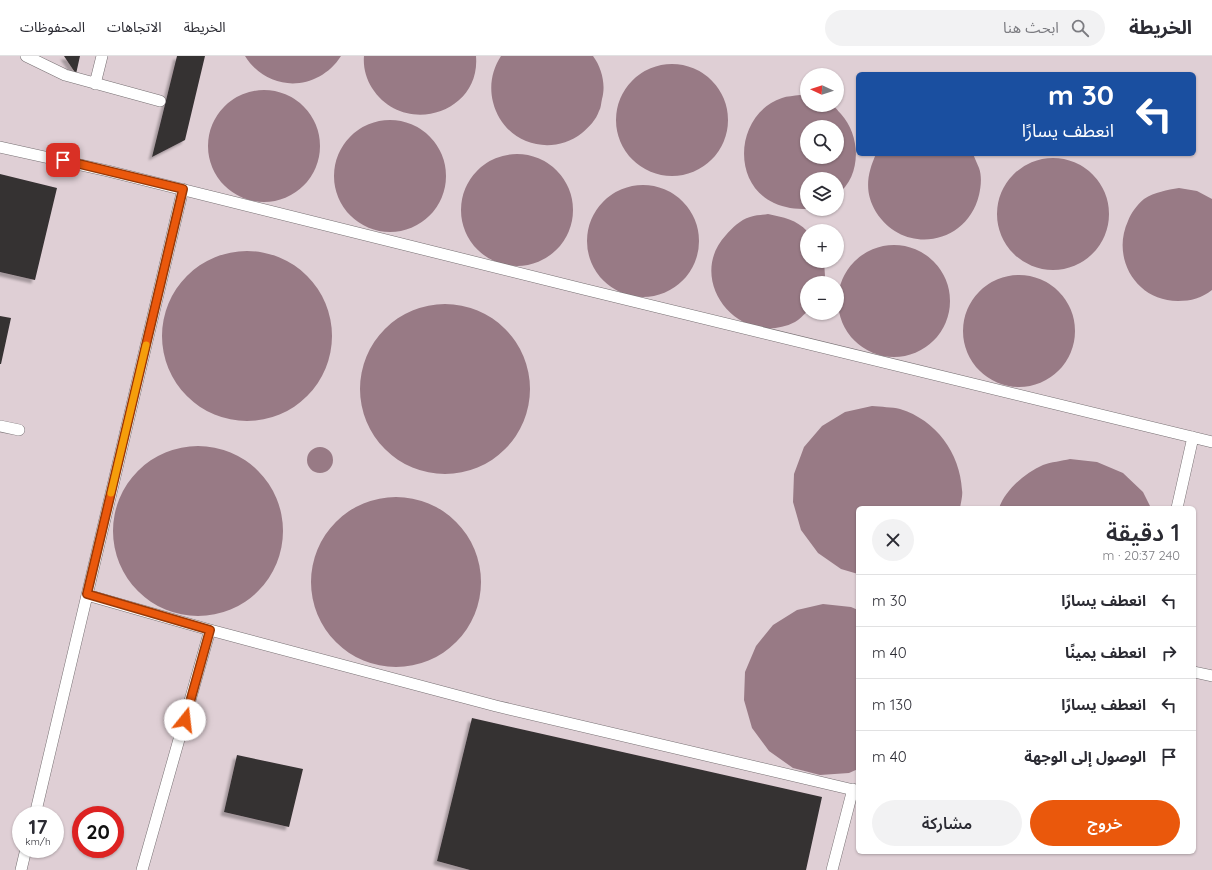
<!DOCTYPE html>
<html lang="ar">
<head>
<meta charset="utf-8">
<style>
	:root { --surface:#fff; --page:#f2f2f3; --text:#2b2b33; --muted:#7c7c81; --line:#e1e1e2; --accent:#ea580c }
	body { margin:0; font-family:Quicksand,"Noto Sans Arabic",sans-serif; background:var(--page); color:var(--text); direction:rtl; height:100vh; display:flex; flex-direction:column; font-size:15px; white-space:nowrap }
	* { box-sizing:border-box; margin:0 }
	p { font-size:13px; color:var(--muted) }
	.icon { flex:none; width:22px; height:22px; fill:none; stroke:currentColor; stroke-width:2; stroke-linecap:round; stroke-linejoin:round }
	.map { position:relative; flex:1; overflow:hidden; direction:ltr }
	.panel { position:absolute; left:856px; top:450px; width:340px; height:348px; display:flex; flex-direction:column; background:var(--surface); border-radius:6px; box-shadow:0 1px 3px #0004; direction:rtl }
	.panel>* { flex:none }
	.banner { position:absolute; left:856px; top:16px; width:340px; height:84px; border-radius:6px; box-shadow:0 1px 3px #0004; direction:rtl; background:#1a4fa0; color:#fff; overflow:hidden }
	.needle { width:26px; rotate:273deg }
	.controls { position:absolute; left:800px; top:12px; display:grid; gap:8px }
	.controls a { display:grid; place-items:center; width:44px; height:44px; border-radius:50%; background:var(--surface); box-shadow:0 1px 3px #0004; font-size:20px }
	.speed { position:absolute; left:12px; top:750px; display:flex; gap:8px; font-size:20px; font-weight:700; text-align:center }
	.speed>* { display:grid; place-content:center; width:52px; height:52px; border-radius:50%; background:var(--surface); box-shadow:0 1px 3px #0004; line-height:1 }
	.speed small { font-size:10px; font-weight:400 }
	.speed .limit { border:6px solid #d22; background:#fff; color:#111 }
	.pin { position:absolute; display:grid; place-items:center; width:34px; height:34px; color:#fff; margin:-17px; border-radius:8px; box-shadow:0 2px 6px #0006 }
	.me { position:absolute; width:44px; margin:-22px; rotate:16deg; stroke-linejoin:round; filter:drop-shadow(0 0 3px #0008) }
	.turn { display:flex; align-items:center; gap:14px; height:84px; padding:0 16px; font-size:18px }
	.turn .icon { width:52px; height:52px; stroke-width:2.5 }
	.turn b { display:block; font-size:28px; line-height:34px }
	.round { display:grid; place-items:center; flex:none; width:42px; height:42px; border-radius:21px; background:var(--page) }
	.summary { display:flex; align-items:center; justify-content:space-between; height:68px; padding:0 16px }
	h1 { font-size:24px; font-weight:600; line-height:30px }
	.button { display:flex; gap:8px; margin-top:auto; padding:8px 16px }
	.button a { flex:1; height:46px; border-radius:24px; background:var(--accent); color:#fff; font-size:16px; font-weight:600; line-height:46px; text-align:center }
	.button a+a { background:var(--page); color:var(--text) }
	ul { padding:0; list-style:none }
	li { display:flex; align-items:center; gap:12px; height:52px; padding:0 16px; border-top:1px solid var(--line) }
	li div { flex:1 }
	li b { display:block; font-size:15px }
	li em { font-style:normal }
	header { display:flex; align-items:center; gap:24px; box-sizing:border-box; height:56px; padding:0 20px; background:var(--surface); border-bottom:1px solid var(--line) }
	header strong { font-size:19px }
	nav { display:flex; gap:22px; margin-inline-start:auto; font-size:14px }
	.search { width:280px; height:36px; background:var(--page); display:flex; align-items:center; gap:10px; box-sizing:border-box; padding:0 14px; border-radius:22px; color:var(--muted); font-size:15px }
	.map>svg:first-child { display:block }
</style>
</head>
<body>
<header>
<strong>الخريطة</strong>
<div class="search"><svg class="icon" aria-label="search" viewBox="0 0 24 24"><circle cx="10" cy="10" r="6"/><path d="M15 15l6 6"/></svg>ابحث هنا</div>
<nav><a>الخريطة</a><a>الاتجاهات</a><a>المحفوظات</a></nav>
</header>
<div class="map">
<svg width="1212" height="814" viewBox="0 0 1212 814">
	<defs>
		<filter id="shadow"><feDropShadow dx="-3.5" dy="3.5" stdDeviation="1" flood-color="#0004"/></filter>
	</defs>
	<rect width="100%" height="100%" fill="#e6dee1"/>
	<path fill="#dfcfd5" fill-rule="evenodd" d="M0,0h1212v814h-1212zM858,18h336v80h-336zM807,19h30v30h-30zM807,71h30v30h-30zM807,123h30v30h-30zM807,175h30v30h-30zM807,227h30v30h-30zM858,452h336v344h-336zM21,759h34v34h-34zM81,759h34v34h-34z"/>
	<path fill="#987a85" fill-rule="evenodd" d="M245,0h96c-23,36 -73,37 -96,0z
		M364,0h112c5,58 -73,81 -104,32 -6,-10 -9,-21 -8,-32z
		M501,0h92c9,12 13,29 9,43 -1,4 -1,9 -3,12 -3,9 -10,16 -17,22 -32,25 -79,10 -89,-31 -4,-16 -1,-32 8,-46z
		M616 64a56 56 0 1 1 112 0a56 56 0 1 1-112 0Z
		M208 90a56 56 0 1 1 112 0a56 56 0 1 1-112 0Z
		M800,39l7,1v9c7,0 18,-2 25,1 4,1 6,5 9,8 20,22 21,62 -4,81v-16h-30v30c-12,0 -22,-1 -33,-6 -44,-20 -38,-90 8,-105 5,-2 12,-2 18,-3zM807,71h30v30h-30z
		M334 120a56 56 0 1 1 112 0a56 56 0 1 1-112 0Z
		M461 154a56 56 0 1 1 112 0a56 56 0 1 1-112 0Z
		M876,98h97c2,5 4,9 6,14 3,8 2,19 0,27 -12,50 -75,61 -103,17 -12,-20 -9,-38 0,-58z
		M997 158a56 56 0 1 1 112 0a56 56 0 1 1-112 0Z
		M587 185a56 56 0 1 1 112 0a56 56 0 1 1-112 0Z
		M1179,132l18,3 15,8v91c-10,8 -21,11 -34,11 -42,0 -67,-43 -50,-80 3,-8 9,-16 16,-22 11,-7 23,-9 35,-11z
		M768,158c15,3 29,6 39,17v30h17l1,15 -2,7h-16v29c-4,3 -8,8 -12,10 -55,28 -111,-42 -69,-87 6,-7 14,-15 24,-18 6,-2 13,-2 18,-3z
		M838 245a56 56 0 1 1 112 0a56 56 0 1 1-112 0Z
		M162 280a85 85 0 1 1 170 0a85 85 0 1 1-170 0Z
		M963 275a56 56 0 1 1 112 0a56 56 0 1 1-112 0Z
		M360 333a85 85 0 1 1 170 0a85 85 0 1 1-170 0Z
		M872,350c9,1 20,1 28,3 36,11 60,44 62,81 1,5 -1,12 -2,18h-102v66l-17,-5 -23,-16 -17,-23 -8,-28 1,-28 10,-27 18,-21 23,-14z
		M113 475a85 85 0 1 1 170 0a85 85 0 1 1-170 0Z
		M307 404a13 13 0 1 1 26 0a13 13 0 1 1-26 0Z
		M1070,403l27,3 26,11 20,19 8,16h-152c7,-19 26,-35 44,-43 8,-3 19,-4 27,-6z
		M311 526a85 85 0 1 1 170 0a85 85 0 1 1-170 0Z
		M823,548l28,3 7,3v159l-9,4 -29,2 -27,-7 -24,-17 -17,-23 -8,-28 1,-28 11,-26 17,-21 24,-15z"/>
	<path fill="#363032" filter="url(#shadow)" d="M64,0h16l-4,18z
		M177,0h28l-20,84 -33,17z
		M0,118l57,14 -22,92 -35,-8z
		M0,260l11,2 -10,46h-1z
		M472,662l350,79 -16,73h-336l-33,-9z
		M237,699l66,14 -14,58 -65,-15z"/>
	<g fill="none" stroke-linecap="round" stroke-linejoin="round">
		<defs>
			<path id="lane" d="M26,0l39,19 95,26
				M95,28l7,-28
				M0,91l108,24 475,118 629,153
				M0,370l19,4
				M1177,452l16,-71
				M87,539l123,35 286,76 362,85
				M1194,616l18,4
				M35,759l148,-626
				M21,814l5,-21
				M142,814l68,-240
				M832,814l21,-81"/>
		</defs>
		<use href="#lane" stroke="#777073" stroke-width="12"/>
		<use href="#lane" stroke="#fff" stroke-width="11"/>
	</g>
	<g fill="none" stroke-linecap="round" stroke-linejoin="round">
		<defs>
			<path id="route" d="M63,104l120,29 -96,405 123,36 -25,90"/>
		</defs>
		<use href="#route" stroke="#983908" stroke-width="10"/>
		<use href="#route" stroke="#ea580c" stroke-width="7"/>
		<path stroke="#f59e0b" stroke-width="7" d="M111,437l35,-148"/>
	</g>
</svg>
<div class="controls">
<a><svg class="needle" viewBox="-14 -14 28 28"><path d="M0-13l5 13h-10z" fill="#e53935"/><path d="M0 13l5-13h-10z" fill="#7c7c81"/></svg></a>
<a><svg class="icon" aria-label="search" viewBox="0 0 24 24"><circle cx="10" cy="10" r="6"/><path d="M15 15l6 6"/></svg></a>
<a><svg class="icon" aria-label="layers" viewBox="0 0 24 24"><path d="M12 4l9 5-9 5-9-5zM3 14l9 5 9-5"/></svg></a>
<a>+</a>
<a>−</a>
</div>
<div class="speed"><div>17<small>km/h</small></div><div class="limit">20</div></div>
<div class="pin" style="left:63px;top:104px;background:#d93025"><svg class="icon" aria-label="arrive" viewBox="0 0 24 24"><path d="M6 21V4h12l-3 4 3 4H6"/></svg></div>
<svg class="me" style="left:185px;top:664px" viewBox="-20 -20 40 40"><circle r="19" fill="#fff"/><path d="M0-13L10 11 0 6-10 11z" fill="#ea580c"/></svg>
<div class="banner">
<div class="turn"><svg class="icon" aria-label="left" viewBox="0 0 24 24"><path d="M17 20v-9H6M10 6l-5 5 5 5"/></svg><div><b>30 m</b>انعطف يسارًا</div></div>
</div>
<section class="panel">
<div class="summary"><div><h1>1 دقيقة</h1><p>240 m · 20:37</p></div><a class="round"><svg class="icon" aria-label="close" viewBox="0 0 24 24"><path d="M6 6l12 12M18 6L6 18"/></svg></a></div>
<ul>
<li><svg class="icon" aria-label="left" viewBox="0 0 24 24"><path d="M17 20v-9H6M10 6l-5 5 5 5"/></svg><div><b>انعطف يسارًا</b></div><em>30 m</em></li>
<li><svg class="icon" aria-label="right" viewBox="0 0 24 24"><path d="M7 20v-9h11M14 6l5 5-5 5"/></svg><div><b>انعطف يمينًا</b></div><em>40 m</em></li>
<li><svg class="icon" aria-label="left" viewBox="0 0 24 24"><path d="M17 20v-9H6M10 6l-5 5 5 5"/></svg><div><b>انعطف يسارًا</b></div><em>130 m</em></li>
<li><svg class="icon" aria-label="arrive" viewBox="0 0 24 24"><path d="M6 21V4h12l-3 4 3 4H6"/></svg><div><b>الوصول إلى الوجهة</b></div><em>40 m</em></li>
</ul>
<div class="button"><a>خروج</a><a>مشاركة</a></div>
</section>
</div>
</body>
</html>
